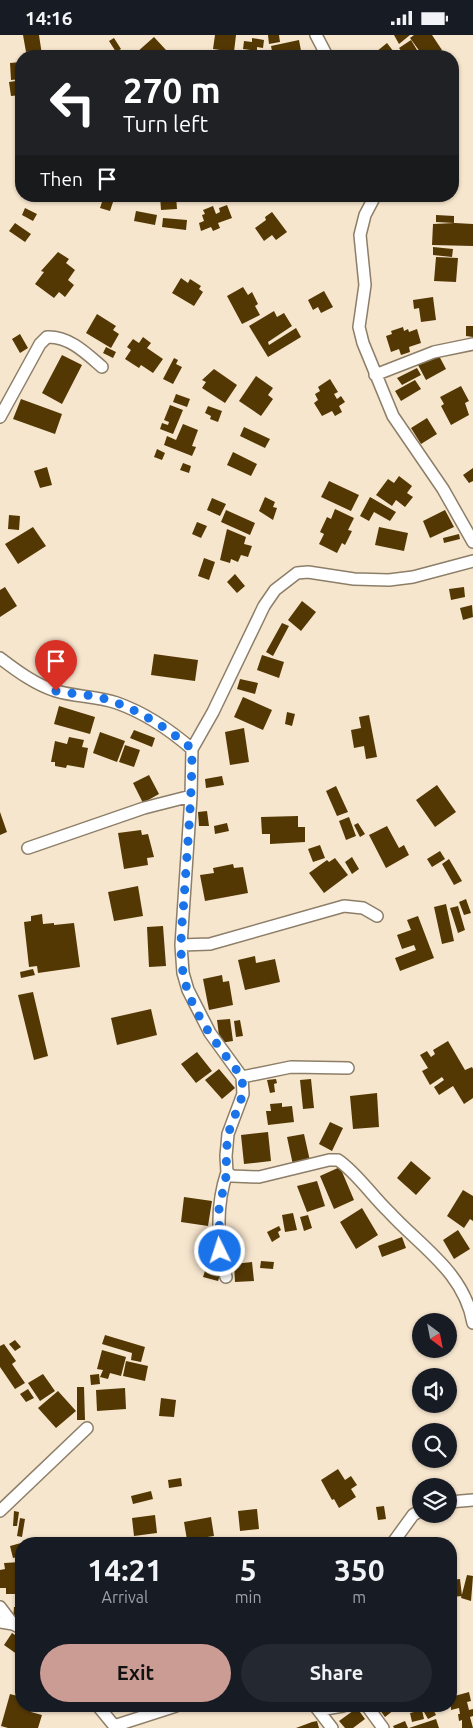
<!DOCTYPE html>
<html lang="en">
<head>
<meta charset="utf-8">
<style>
	:root { --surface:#171b24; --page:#242831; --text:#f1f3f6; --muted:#9ea1a6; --accent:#ca9c94 }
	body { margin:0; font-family:Ubuntu,sans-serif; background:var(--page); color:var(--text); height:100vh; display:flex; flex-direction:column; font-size:19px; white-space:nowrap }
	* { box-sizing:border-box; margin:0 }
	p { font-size:16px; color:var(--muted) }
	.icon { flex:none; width:28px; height:28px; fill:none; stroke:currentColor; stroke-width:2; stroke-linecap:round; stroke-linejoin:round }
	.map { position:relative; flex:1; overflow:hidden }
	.panel { position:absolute; left:15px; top:1502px; width:442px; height:175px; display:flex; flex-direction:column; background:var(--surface); border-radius:20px; box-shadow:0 1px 4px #0004 }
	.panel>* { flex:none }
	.banner { position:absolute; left:15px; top:15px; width:444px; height:152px; border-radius:20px; box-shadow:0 1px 4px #0004; background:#202124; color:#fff; overflow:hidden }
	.needle { width:32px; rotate:148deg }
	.fabs { position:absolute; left:412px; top:1278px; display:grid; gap:10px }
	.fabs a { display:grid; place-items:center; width:45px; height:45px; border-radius:50%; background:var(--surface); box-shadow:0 1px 4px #0004; font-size:25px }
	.pin { position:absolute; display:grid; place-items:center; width:42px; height:42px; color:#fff; margin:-51px -21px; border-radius:50% 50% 50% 0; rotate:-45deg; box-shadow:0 0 5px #0007 }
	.pin .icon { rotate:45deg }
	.me { position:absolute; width:55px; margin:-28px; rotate:356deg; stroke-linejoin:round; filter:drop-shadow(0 0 4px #0008) }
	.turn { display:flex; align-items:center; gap:18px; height:105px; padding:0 25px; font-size:22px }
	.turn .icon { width:65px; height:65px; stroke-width:2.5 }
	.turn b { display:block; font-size:35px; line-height:42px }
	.then { display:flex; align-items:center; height:48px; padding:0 25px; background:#0003; gap:10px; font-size:19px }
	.eta { display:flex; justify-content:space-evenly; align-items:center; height:85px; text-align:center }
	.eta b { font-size:30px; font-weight:600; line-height:35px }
	.action { display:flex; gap:10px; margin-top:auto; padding:10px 25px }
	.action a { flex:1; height:58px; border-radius:30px; background:var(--accent); color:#111; font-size:20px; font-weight:600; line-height:58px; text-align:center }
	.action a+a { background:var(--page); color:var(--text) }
	.status { display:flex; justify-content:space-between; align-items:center; height:35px; padding:0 25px; background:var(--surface); direction:ltr }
	.status svg { height:14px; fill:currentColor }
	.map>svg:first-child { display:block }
</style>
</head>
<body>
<div class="status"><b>14:16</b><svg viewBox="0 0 49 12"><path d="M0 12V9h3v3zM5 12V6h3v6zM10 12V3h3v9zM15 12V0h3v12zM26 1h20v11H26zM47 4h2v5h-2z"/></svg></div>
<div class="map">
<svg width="473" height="1693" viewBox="0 0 473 1693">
	<rect width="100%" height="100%" fill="#f7e6ce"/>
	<path fill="#533804" d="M23,0h16l3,20 -10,1 -1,-5 -5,1z
		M215,0h21l-2,17 -21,-3z
		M268,0h11l1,7 -11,2z
		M394,0h16l-11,9z
		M414,0h18l10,15 -10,6h-9l-13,-18z
		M154,2l12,13 -7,6h-21l-2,-3z
		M114,3l7,11 -5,3 -7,-11z
		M252,3l12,2 -1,8 -6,-1v4l-14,-2 1,-8 8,1z
		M299,5l3,16h-29l-2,-10z
		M411,5l6,10 -12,6 -6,-8z
		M387,8l10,13h-26z
		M257,15l15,1v5h-15z
		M21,27v17l-10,1 -1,-17z
		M16,46l1,3h4v11l-10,1 -2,-14z
		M104,161h11l-5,15 -10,-3z
		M160,161h16l1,13 -16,1z
		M227,170l5,13 -14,5 2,5 -7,3 -2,-4 -10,4 -2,-8 5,-2 -2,-6 3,-1 -2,-4 10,-4 3,8 4,-2 -1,-4z
		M25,173l12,6 -4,7 -11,-6z
		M136,176l21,4 -2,10 -21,-4z
		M272,177l15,20 -11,8 -4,-5 -8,6 -9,-13 11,-8 -1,-3z
		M436,180l18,1v7l-18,-1z
		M163,183l24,2 -1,10 -24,-3z
		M15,188l16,11 -6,8 -16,-11z
		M455,188l18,1v22l-41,-1 1,-21z
		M433,212l20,2 -1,8 -19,-2z
		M58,217l11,7 -3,4 9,7 -7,10 6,5 -9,12 -6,-5 -5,6 -19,-14 9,-12 -3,-1z
		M436,222l22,1 -2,24 -22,-1z
		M181,243l7,5 2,-4 11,7 -2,3 4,3 -9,14 -22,-13z
		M243,252l5,8 4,-3 6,12 -3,2 5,9 -18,9 -15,-28z
		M324,256l9,16 -12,6 -3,-6 -5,3 -5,-10z
		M433,262l3,23 -15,2 -2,-14 -5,1 -1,-9z
		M274,276l3,6 7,-4 8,13 -24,16 1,3 27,-17 5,9 -33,20 -19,-31z
		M97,279l19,12 -3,4 6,4 -8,14 -25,-15z
		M466,291h7v11l-7,-1z
		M403,292l1,4 4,-2 1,3 8,-3 4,14 -12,4 1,5 -9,3 -2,-6 -8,3 -5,-16 6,-2 -1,-3z
		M20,299l8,14 -8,5 -8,-14z
		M143,302l8,6 -4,5 16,11 -10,14 -12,-8 -2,3 -14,-9 6,-9 -4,-3 6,-8 6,4z
		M106,312l10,5 -3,6 -10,-5z
		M438,319l8,15 -20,11 -8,-15z
		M62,320l20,10 -20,39 -20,-11z
		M174,323l4,2 -2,4 6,3 -9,17 -10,-5z
		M417,333l4,7 -19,10 -5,-7z
		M214,334l23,16 -12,18 -23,-15 4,-6 -4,-2z
		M256,341l17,12 -5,7 5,4 -12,17 -22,-15z
		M330,344l8,13 -4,2 3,5 4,-3 4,6 -6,4 3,6 -7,4 -3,-5 -10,5 -8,-13 4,-3 -3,-6 5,-3 -2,-4z
		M415,345l6,9 -20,12 -6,-10z
		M461,351l8,15 -4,2 4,12 -18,10 -10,-19 3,-2 -4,-7z
		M176,359l14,5 -3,8 -14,-5z
		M21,364l41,15 -7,20 -42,-15z
		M170,370l13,5 -10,24 -13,-5 2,-6 6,2 1,-3 -5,-2z
		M208,371l14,5 -4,11 -8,-3 1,-3 -6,-3z
		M427,383l10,16 -16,10 -10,-16z
		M183,389l15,6 -6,16 4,1 -4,9 -28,-11 3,-9 9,4z
		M244,392l26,12 -5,9 -25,-12z
		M157,414l8,4 -3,7 -8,-3z
		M233,417l24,12 -6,12 -24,-11z
		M183,428l8,3 -2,7 -9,-3z
		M47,432l5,18 -12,3 -6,-17z
		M473,433v13l-4,2 -6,-8z
		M399,441l13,10 -5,7 6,4 -8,10 -9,-7 -4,6 -16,-11 12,-16 6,4z
		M329,446l30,14 -8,16 -30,-14z
		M265,462l10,5 -2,5 4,1 -4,12 -14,-9z
		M370,462l26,15 -6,9 -16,-9 -5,9 -9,-5z
		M212,463l14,6 -6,12 -13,-6z
		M335,474l19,9 -6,12 4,1 -7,14 -3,-2 -5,10 -18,-9 5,-10 -4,-2 7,-15 4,2z
		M226,475l29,13 -5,12 -29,-13z
		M445,475l9,17 -24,11 -7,-17z
		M9,480l11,1 -1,14 -11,-1z
		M197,487l10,4 -6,12 -9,-4z
		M33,492l13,19 -28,18 -13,-20z
		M379,492l29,6 -4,18 -29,-6z
		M227,494l19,8 -2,7 8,2 -4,11 -7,-2 -3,7 -7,-3 -1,4 -10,-3z
		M459,499l1,5 -16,4 -1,-5z
		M204,523l11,4 -6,18 -11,-4z
		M235,539l10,12 -8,7 -10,-11z
		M5,552l12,19 -17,11v-27z
		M464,552l1,10 -14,3 -2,-11z
		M302,566l14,11 -15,19 -13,-11z
		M472,570l1,12 -10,3 -3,-12z
		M282,588l7,3 -16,30 -7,-4z
		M154,619l44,6 -3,21 -44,-6z
		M262,620l22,7 -5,16 -22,-8z
		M240,644l18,4 -3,11 -18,-5z
		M243,662l29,13 -9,20 -29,-13z
		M59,671l36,11 -5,17 -36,-10z
		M287,677l8,2 -3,12 -7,-2z
		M369,680l8,42 -11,2 -2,-13 -10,2 -3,-18 10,-2 -2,-11z
		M244,693l5,34 -19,3 -5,-33z
		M134,695l21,8 -3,9 -22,-9z
		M100,697l25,9 -8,21 -24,-9z
		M69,702l15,3 -2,7 6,1 -4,20 -17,-3 -1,3 -11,-2v-4h-4l4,-21 12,3z
		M125,710l15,5 -6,17 -15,-5z
		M149,740l10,19 -16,9 -10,-20z
		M222,741l2,9 -18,3 -1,-9z
		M437,750l19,27 -21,15 -19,-27z
		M336,751l12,26 -11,4 -11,-25z
		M207,776l2,15h-10l-1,-14z
		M0,777l7,20 -7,3z
		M298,781v11h7v15l-35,2v-10h-8l-1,-17z
		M349,782l7,19 -10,4 -7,-19z
		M227,788l2,8 -14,3 -1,-8z
		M358,788l7,11 -5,3 -6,-12z
		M387,791l12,22 5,-3 5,10 -23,13 -17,-33z
		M141,795l1,5 6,-1 6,23 -7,1 1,7 -24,4 -6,-36z
		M320,810l5,13 -12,4 -5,-13z
		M440,816l5,8 -13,8 -5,-8z
		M352,822l7,12 -7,5 -7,-12z
		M335,823l13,17 -24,18 -15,-20 18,-13 2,2z
		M449,824l13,22 -8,4 -12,-21z
		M233,829l1,4 9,-1 5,26 -43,8 -5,-26 14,-2 -1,-5z
		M138,851l5,30 -29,5 -6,-29z
		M466,864l5,14 -7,2 -5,-13z
		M446,869l8,37 -12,3 -8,-37z
		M458,871l7,24 -7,3 -8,-25z
		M42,879l1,10 11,-1v2l20,-2 6,44 -42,6 -1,-7 -8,1 -5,-45 7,-1v-5z
		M418,881l16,42 -34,13 -5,-13 21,-8 -2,-5 -12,4 -5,-14 14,-5 -4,-10z
		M163,891l3,40 -17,1 -2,-40z
		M255,921l1,7 19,-4 5,23 -35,8 -7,-30z
		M33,934l2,6 -14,3 -1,-6z
		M222,940l1,7 6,-1 4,24 -24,5 -6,-31z
		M33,957l15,64 -14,4 -16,-65z
		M151,974l6,26 -40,10 -6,-27z
		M230,984l3,22 -13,2 -3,-23z
		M240,985l3,16 -7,1 -2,-16z
		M448,1006l17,29 7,-3 1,2v29l-9,6 -11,-18 -14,9 -5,-8 10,-7 -2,-3 -12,8 -8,-14 6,-3 -8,-13 7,-4 4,6 4,-3 -2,-4z
		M197,1017l15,19 -16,12 -15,-19z
		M219,1034l16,19 -13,11 -17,-19z
		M276,1044l1,4 -3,1 1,8 -5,1 -3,-13z
		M311,1044l3,29 -11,1 -3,-29z
		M377,1058l2,34 -26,2 -3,-33z
		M282,1068v4l10,-1 2,16 -26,3 -2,-14h5l-1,-7z
		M330,1087l13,6 -11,23 -13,-7z
		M268,1097l3,29 -27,3 -3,-29z
		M304,1099l6,27 -17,4 -6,-28z
		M411,1126l20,17 -15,17 -19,-17z
		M340,1132l14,33 -20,9 -14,-33z
		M317,1146l8,25 -18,6 -10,-26z
		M463,1155l10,6v25l-3,-2 -6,9 -17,-12z
		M184,1162l28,4 -4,25 -27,-4z
		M362,1173l16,27 -22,14 -16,-27z
		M293,1178l4,17 -12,2 -3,-17z
		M308,1180l4,13 -8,3 -4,-14z
		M279,1191l2,4 -3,2 2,5 -8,5 -5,-10z
		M458,1195l12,19 -16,10 -11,-19z
		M402,1202l4,11 -24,9 -4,-11z
		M261,1226l13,1 -1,7 -13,-1z
		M252,1227l2,19 -19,1 -1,-18z
		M207,1230l15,4 -4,12 -15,-4z
		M105,1300l40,12 -4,15 -10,-2 1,-7 -30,-9z
		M15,1305l6,7 -6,4 -6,-7z
		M4,1309l12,17 -4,3 13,19 -10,6 -15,-22v-21z
		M102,1315l24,7 -5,19 -11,-3 -2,6 -8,-2 3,-7 -6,-1z
		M126,1326l22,5 -3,15 -22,-5z
		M43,1339l12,17 -15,10 -12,-18z
		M99,1339l1,10 -9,1 -1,-10z
		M77,1352h7l1,33h-8z
		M125,1353l1,21 -29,2 -1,-21z
		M28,1354l6,9 -8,4 -6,-8z
		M58,1356l18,20 -20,17 -18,-20z
		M161,1363l15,2 -2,17 -15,-1z
		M338,1434l7,11 6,-4 6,9 -6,4 5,8 -17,11 -5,-9 -2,1 -11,-20z
		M181,1443l1,8 -13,2 -1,-8z
		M151,1456l2,8 -20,5 -2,-8z
		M421,1456v13h-5v-12z
		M384,1471l2,13 -8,1 -2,-13z
		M257,1474l2,20 -19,2 -2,-20z
		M14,1476l5,1 -2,14h-4z
		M155,1480l2,18 -23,3 -2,-18z
		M211,1482l3,19 -27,4 -3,-18z
		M20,1483l5,1 -3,18 -5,-1z
		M21,1508v13l-8,2 -3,-12z
		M21,1527v41h-4l-1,-9h-10v-6h-6v-18l5,-1 -1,-6z
		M467,1540l6,1 -2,25 -10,-3z
		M460,1544l2,17 -11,1v-17z
		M14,1572h7v14h-8z
		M12,1598l9,6v18l-17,-12z
		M469,1657l2,9 -4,1 2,8 4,-1v7l-3,1 3,11h-11v-8l-3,1 -1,-7h2l-1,-6 -8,2v-13z
		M10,1659l11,3v9h12l-2,6 11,3 -4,13h-30l-7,-2z
		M377,1671h22l-14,11z
		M432,1672l4,8 -8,4 -4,-7z
		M357,1673l8,11 -12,9h-8l-6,-7z
		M422,1675l2,9 -12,3 -2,-9z
		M436,1684l3,9h-30z
		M317,1686l2,7h-23l16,-6z
		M405,1686l3,7h-14l-1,-2z"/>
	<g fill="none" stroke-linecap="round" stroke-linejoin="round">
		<defs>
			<path id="street" d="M316,0l11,21
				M375,161l-10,19 -5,20 5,50 -6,42 4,16 30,73 50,73 30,53
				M375,340l59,-23 39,-8
				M0,382l40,-73 7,-7c22,-1 39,16 55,30
				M0,623c17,13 36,27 56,33 20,6 41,5 61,12 28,10 52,26 75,46l-1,47 -10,149 2,28 5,17 22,43 32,44 1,17 -15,40 -2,22 1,16 5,4 27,1 70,-17h9c19,13 34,36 51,52 32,35 75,60 84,111
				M192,714l21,-37 51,-106 11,-16 22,-17 11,-1 46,7 35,1 24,-3 60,-16
				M28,813l116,-40 47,-12
				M181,910l29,-1 134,-38 19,2 14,8
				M242,1042l49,-10 57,1
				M226,1242c-8,-36 -11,-69 1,-105
				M449,1467l24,-2
				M0,1476l87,-83
				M392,1509l21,-29 8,-5
				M0,1572l13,17
				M0,1587l13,2 8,4
				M98,1671l18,22
				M315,1671l17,22
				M367,1671l16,22
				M319,1675l24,-4
				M114,1691l62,-20"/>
		</defs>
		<use href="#street" stroke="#8d7e68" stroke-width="14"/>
		<use href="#street" stroke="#fff" stroke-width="11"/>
	</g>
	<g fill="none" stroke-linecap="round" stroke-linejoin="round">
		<path stroke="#1a73e8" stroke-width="9" stroke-dasharray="0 16.2" d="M56,656c15,3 31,3 46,7 34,10 63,28 90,51 0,50 -5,101 -8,151 -2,24 -5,49 -1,72 6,39 36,75 59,105l1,17 -15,40 -2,22 1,16 -8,37 1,42"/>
	</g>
</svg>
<div class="fabs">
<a><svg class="needle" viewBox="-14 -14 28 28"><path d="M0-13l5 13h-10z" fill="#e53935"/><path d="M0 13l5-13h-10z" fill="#9ea1a6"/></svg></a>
<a><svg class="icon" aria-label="sound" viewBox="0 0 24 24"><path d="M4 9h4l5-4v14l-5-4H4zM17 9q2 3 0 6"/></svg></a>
<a><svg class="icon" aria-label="search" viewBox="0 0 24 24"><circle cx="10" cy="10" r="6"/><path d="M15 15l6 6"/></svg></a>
<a><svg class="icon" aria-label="layers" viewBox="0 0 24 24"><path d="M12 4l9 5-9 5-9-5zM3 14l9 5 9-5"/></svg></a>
</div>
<div class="pin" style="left:56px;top:656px;background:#d93025"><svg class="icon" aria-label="arrive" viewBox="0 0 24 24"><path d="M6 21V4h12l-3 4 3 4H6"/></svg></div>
<svg class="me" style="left:220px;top:1216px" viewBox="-20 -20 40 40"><circle r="17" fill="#1a73e8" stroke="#fff" stroke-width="3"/><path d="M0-11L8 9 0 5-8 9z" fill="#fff"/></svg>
<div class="banner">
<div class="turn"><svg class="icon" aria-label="left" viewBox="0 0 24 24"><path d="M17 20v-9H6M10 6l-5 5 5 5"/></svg><div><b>270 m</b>Turn left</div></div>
<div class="then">Then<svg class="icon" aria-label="arrive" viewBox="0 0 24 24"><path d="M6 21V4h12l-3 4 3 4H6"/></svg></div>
</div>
<section class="panel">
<div class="eta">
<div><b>14:21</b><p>Arrival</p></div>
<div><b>5</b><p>min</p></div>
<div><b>350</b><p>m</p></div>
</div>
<div class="action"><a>Exit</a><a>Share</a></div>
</section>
</div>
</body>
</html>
